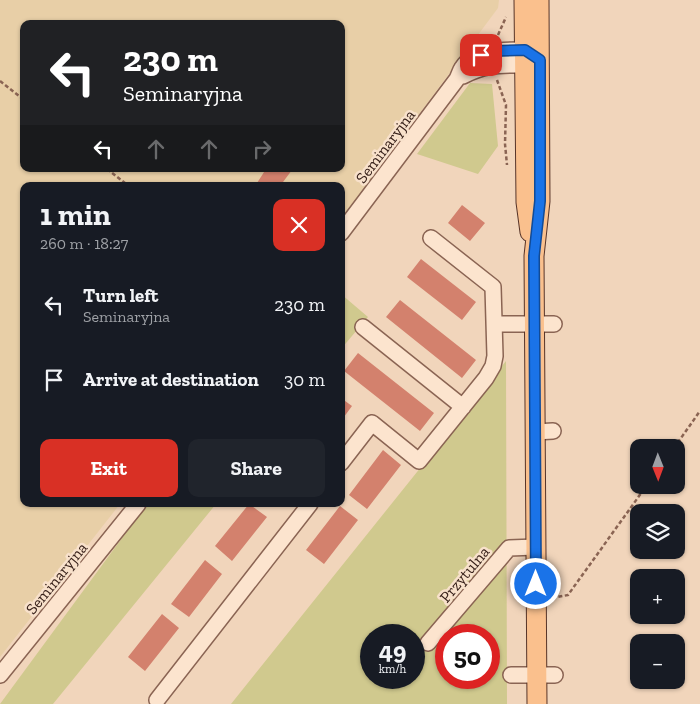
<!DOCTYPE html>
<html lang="en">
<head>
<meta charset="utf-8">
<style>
	:root { --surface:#171b24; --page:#20242c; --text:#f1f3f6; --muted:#9ea1a6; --accent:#d93025 }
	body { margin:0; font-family:"Zilla Slab",serif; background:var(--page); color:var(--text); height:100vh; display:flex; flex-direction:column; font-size:19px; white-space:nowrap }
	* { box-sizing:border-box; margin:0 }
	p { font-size:16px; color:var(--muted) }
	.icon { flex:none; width:28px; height:28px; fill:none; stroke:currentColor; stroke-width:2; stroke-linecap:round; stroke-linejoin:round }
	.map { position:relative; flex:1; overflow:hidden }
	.drawer { position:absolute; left:20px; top:182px; width:325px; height:325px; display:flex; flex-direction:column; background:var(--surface); border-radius:10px; box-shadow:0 1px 4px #0004 }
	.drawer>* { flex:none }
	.hud { position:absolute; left:20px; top:20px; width:325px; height:152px; border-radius:10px; box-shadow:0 1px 4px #0004; background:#202124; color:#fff; overflow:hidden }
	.needle { width:32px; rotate:179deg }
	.controls { position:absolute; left:630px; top:439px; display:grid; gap:10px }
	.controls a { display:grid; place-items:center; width:55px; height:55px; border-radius:10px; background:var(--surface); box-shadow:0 1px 4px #0004; font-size:25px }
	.speed { position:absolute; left:360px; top:624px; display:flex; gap:10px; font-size:25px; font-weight:700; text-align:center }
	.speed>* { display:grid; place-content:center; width:65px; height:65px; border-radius:50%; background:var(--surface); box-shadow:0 1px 4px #0004; line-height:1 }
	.speed small { font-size:12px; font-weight:400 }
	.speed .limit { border:8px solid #d22; background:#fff; color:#111 }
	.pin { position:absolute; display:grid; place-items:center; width:42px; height:42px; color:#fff; margin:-21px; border-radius:10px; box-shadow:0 2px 8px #0006 }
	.me { position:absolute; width:55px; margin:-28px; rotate:0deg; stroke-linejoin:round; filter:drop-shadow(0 0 4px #0008) }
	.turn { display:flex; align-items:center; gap:18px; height:105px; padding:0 20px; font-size:22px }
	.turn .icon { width:65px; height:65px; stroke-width:2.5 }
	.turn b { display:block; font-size:35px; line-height:42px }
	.lanes { display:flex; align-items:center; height:48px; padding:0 20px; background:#0003; justify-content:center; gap:25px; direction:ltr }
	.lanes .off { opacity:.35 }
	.round { display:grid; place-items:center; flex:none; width:52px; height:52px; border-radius:10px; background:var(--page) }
	.summary { display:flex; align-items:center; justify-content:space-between; height:85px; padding:0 20px }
	h1 { font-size:30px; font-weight:700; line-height:38px }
	.action { display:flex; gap:10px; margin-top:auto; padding:10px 20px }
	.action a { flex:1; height:58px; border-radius:10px; background:var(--accent); color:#fff; font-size:20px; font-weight:700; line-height:58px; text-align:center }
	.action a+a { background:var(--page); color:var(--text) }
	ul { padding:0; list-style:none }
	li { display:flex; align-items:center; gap:15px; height:75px; padding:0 20px }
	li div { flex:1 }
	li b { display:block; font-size:19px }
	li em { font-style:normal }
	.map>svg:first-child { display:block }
</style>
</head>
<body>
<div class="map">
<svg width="700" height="704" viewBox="0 0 700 704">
	<rect width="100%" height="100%" fill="#f1d5bb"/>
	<path fill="#e8cfa7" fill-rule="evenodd" d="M0,0h499l-1,8 -157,211v-33h-317v318h96l-120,153zM24,24h317v145h-317z"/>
	<path fill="#d0c98e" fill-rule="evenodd" d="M470,83l22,1 6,62 -20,28 -61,-20z
		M341,294l27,23 -27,32z
		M506,361l1,343h-276zM371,635h43v43h-43zM446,635h43v43h-43z
		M147,504h69l-163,200h-53z"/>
	<path fill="#d3816d" d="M266,169h25l1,1 -12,16h-18l-5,-3z
		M462,205l23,18 -15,18 -22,-18z
		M421,259l55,43 -14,18 -55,-43z
		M400,300l76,60 -14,18 -76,-61z
		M358,353l76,60 -14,18 -76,-60z
		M341,398l11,8 -11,15z
		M383,450l18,15 -34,44 -18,-14z
		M249,504l18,13 -35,44 -17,-15z
		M340,506l18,14 -34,44 -18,-14z
		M205,560l17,14 -33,43 -18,-13z
		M162,614l17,14 -34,43 -17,-14z"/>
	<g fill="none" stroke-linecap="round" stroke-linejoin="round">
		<defs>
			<path id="minor" d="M463,76c22,-12 37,-11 62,-11
				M341,233l116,-154c2,-4 3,-8 5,-11 12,-19 44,-18 63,-18
				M495,324h59
				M363,327l100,80
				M535,432l18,-1
				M341,463l31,-40 47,38 67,-83 7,-12 2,-10 -2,-69 -62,-49
				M428,643l81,-95 27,-1
				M0,675l138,-171
				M511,675h44
				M157,700l153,-196"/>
			<path id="major" d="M524,0l2,202 4,30
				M537,704l-3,-448 6,-55 -1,-201"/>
		</defs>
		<use href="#minor" stroke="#8a6453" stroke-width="18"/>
		<use href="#major" stroke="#573428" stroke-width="21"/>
		<path stroke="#8a6453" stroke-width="2.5" stroke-dasharray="4 2.5" stroke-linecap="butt" d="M498,35l8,-18
			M497,80l9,25 -1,39 2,21
			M0,81l24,19
			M107,169l22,17
			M674,448l26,-37
			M552,598l16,-3 79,-110"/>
		<use href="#minor" stroke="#fce4ce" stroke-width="15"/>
		<use href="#major" stroke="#fac08d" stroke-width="19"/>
	</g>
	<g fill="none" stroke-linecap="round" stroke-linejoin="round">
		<defs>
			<path id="route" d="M481,55l13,-4 31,-1 15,10v141l-6,55 2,328"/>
		</defs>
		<use href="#route" stroke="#114b97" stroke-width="12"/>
		<use href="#route" stroke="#1a73e8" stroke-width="9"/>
	</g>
	<g text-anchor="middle" stroke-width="5" stroke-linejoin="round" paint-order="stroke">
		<g font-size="16" fill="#37211a" stroke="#f8e1cb">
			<text transform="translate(385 146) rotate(-53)" y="6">Seminaryjna</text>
			<text transform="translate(464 574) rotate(-50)" y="6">Przytulna</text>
			<text transform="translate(56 578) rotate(-51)" y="6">Seminaryjna</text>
		</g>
	</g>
</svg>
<div class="controls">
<a><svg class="needle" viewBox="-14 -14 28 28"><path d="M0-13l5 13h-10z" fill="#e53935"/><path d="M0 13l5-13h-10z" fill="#9ea1a6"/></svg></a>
<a><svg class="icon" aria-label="layers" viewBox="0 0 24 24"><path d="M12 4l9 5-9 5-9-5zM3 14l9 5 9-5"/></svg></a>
<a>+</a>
<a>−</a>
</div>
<div class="speed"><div>49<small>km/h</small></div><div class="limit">50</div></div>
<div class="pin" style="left:481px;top:55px;background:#d93025"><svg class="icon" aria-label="arrive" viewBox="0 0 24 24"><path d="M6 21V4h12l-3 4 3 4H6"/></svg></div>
<svg class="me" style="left:536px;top:584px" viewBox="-20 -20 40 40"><circle r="17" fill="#1a73e8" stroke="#fff" stroke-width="3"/><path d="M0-11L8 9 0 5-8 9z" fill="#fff"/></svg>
<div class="hud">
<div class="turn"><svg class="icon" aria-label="left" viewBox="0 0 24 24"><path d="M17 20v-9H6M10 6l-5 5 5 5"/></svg><div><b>230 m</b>Seminaryjna</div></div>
<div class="lanes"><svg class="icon" aria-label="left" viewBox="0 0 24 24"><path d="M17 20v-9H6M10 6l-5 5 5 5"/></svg><svg class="icon off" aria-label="ahead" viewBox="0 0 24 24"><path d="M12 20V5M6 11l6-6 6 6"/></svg><svg class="icon off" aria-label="ahead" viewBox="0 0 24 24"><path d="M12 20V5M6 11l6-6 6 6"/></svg><svg class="icon off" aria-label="right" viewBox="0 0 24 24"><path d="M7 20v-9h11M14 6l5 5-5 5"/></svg></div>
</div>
<section class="drawer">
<div class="summary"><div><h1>1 min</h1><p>260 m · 18:27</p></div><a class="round" style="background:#d93025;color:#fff"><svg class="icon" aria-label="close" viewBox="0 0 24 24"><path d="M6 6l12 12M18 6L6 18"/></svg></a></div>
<ul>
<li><svg class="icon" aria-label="left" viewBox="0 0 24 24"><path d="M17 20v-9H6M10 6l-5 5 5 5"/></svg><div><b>Turn left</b><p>Seminaryjna</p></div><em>230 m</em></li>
<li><svg class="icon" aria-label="arrive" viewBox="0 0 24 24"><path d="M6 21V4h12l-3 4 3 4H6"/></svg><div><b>Arrive at destination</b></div><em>30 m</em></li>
</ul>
<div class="action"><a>Exit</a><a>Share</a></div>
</section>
</div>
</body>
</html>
